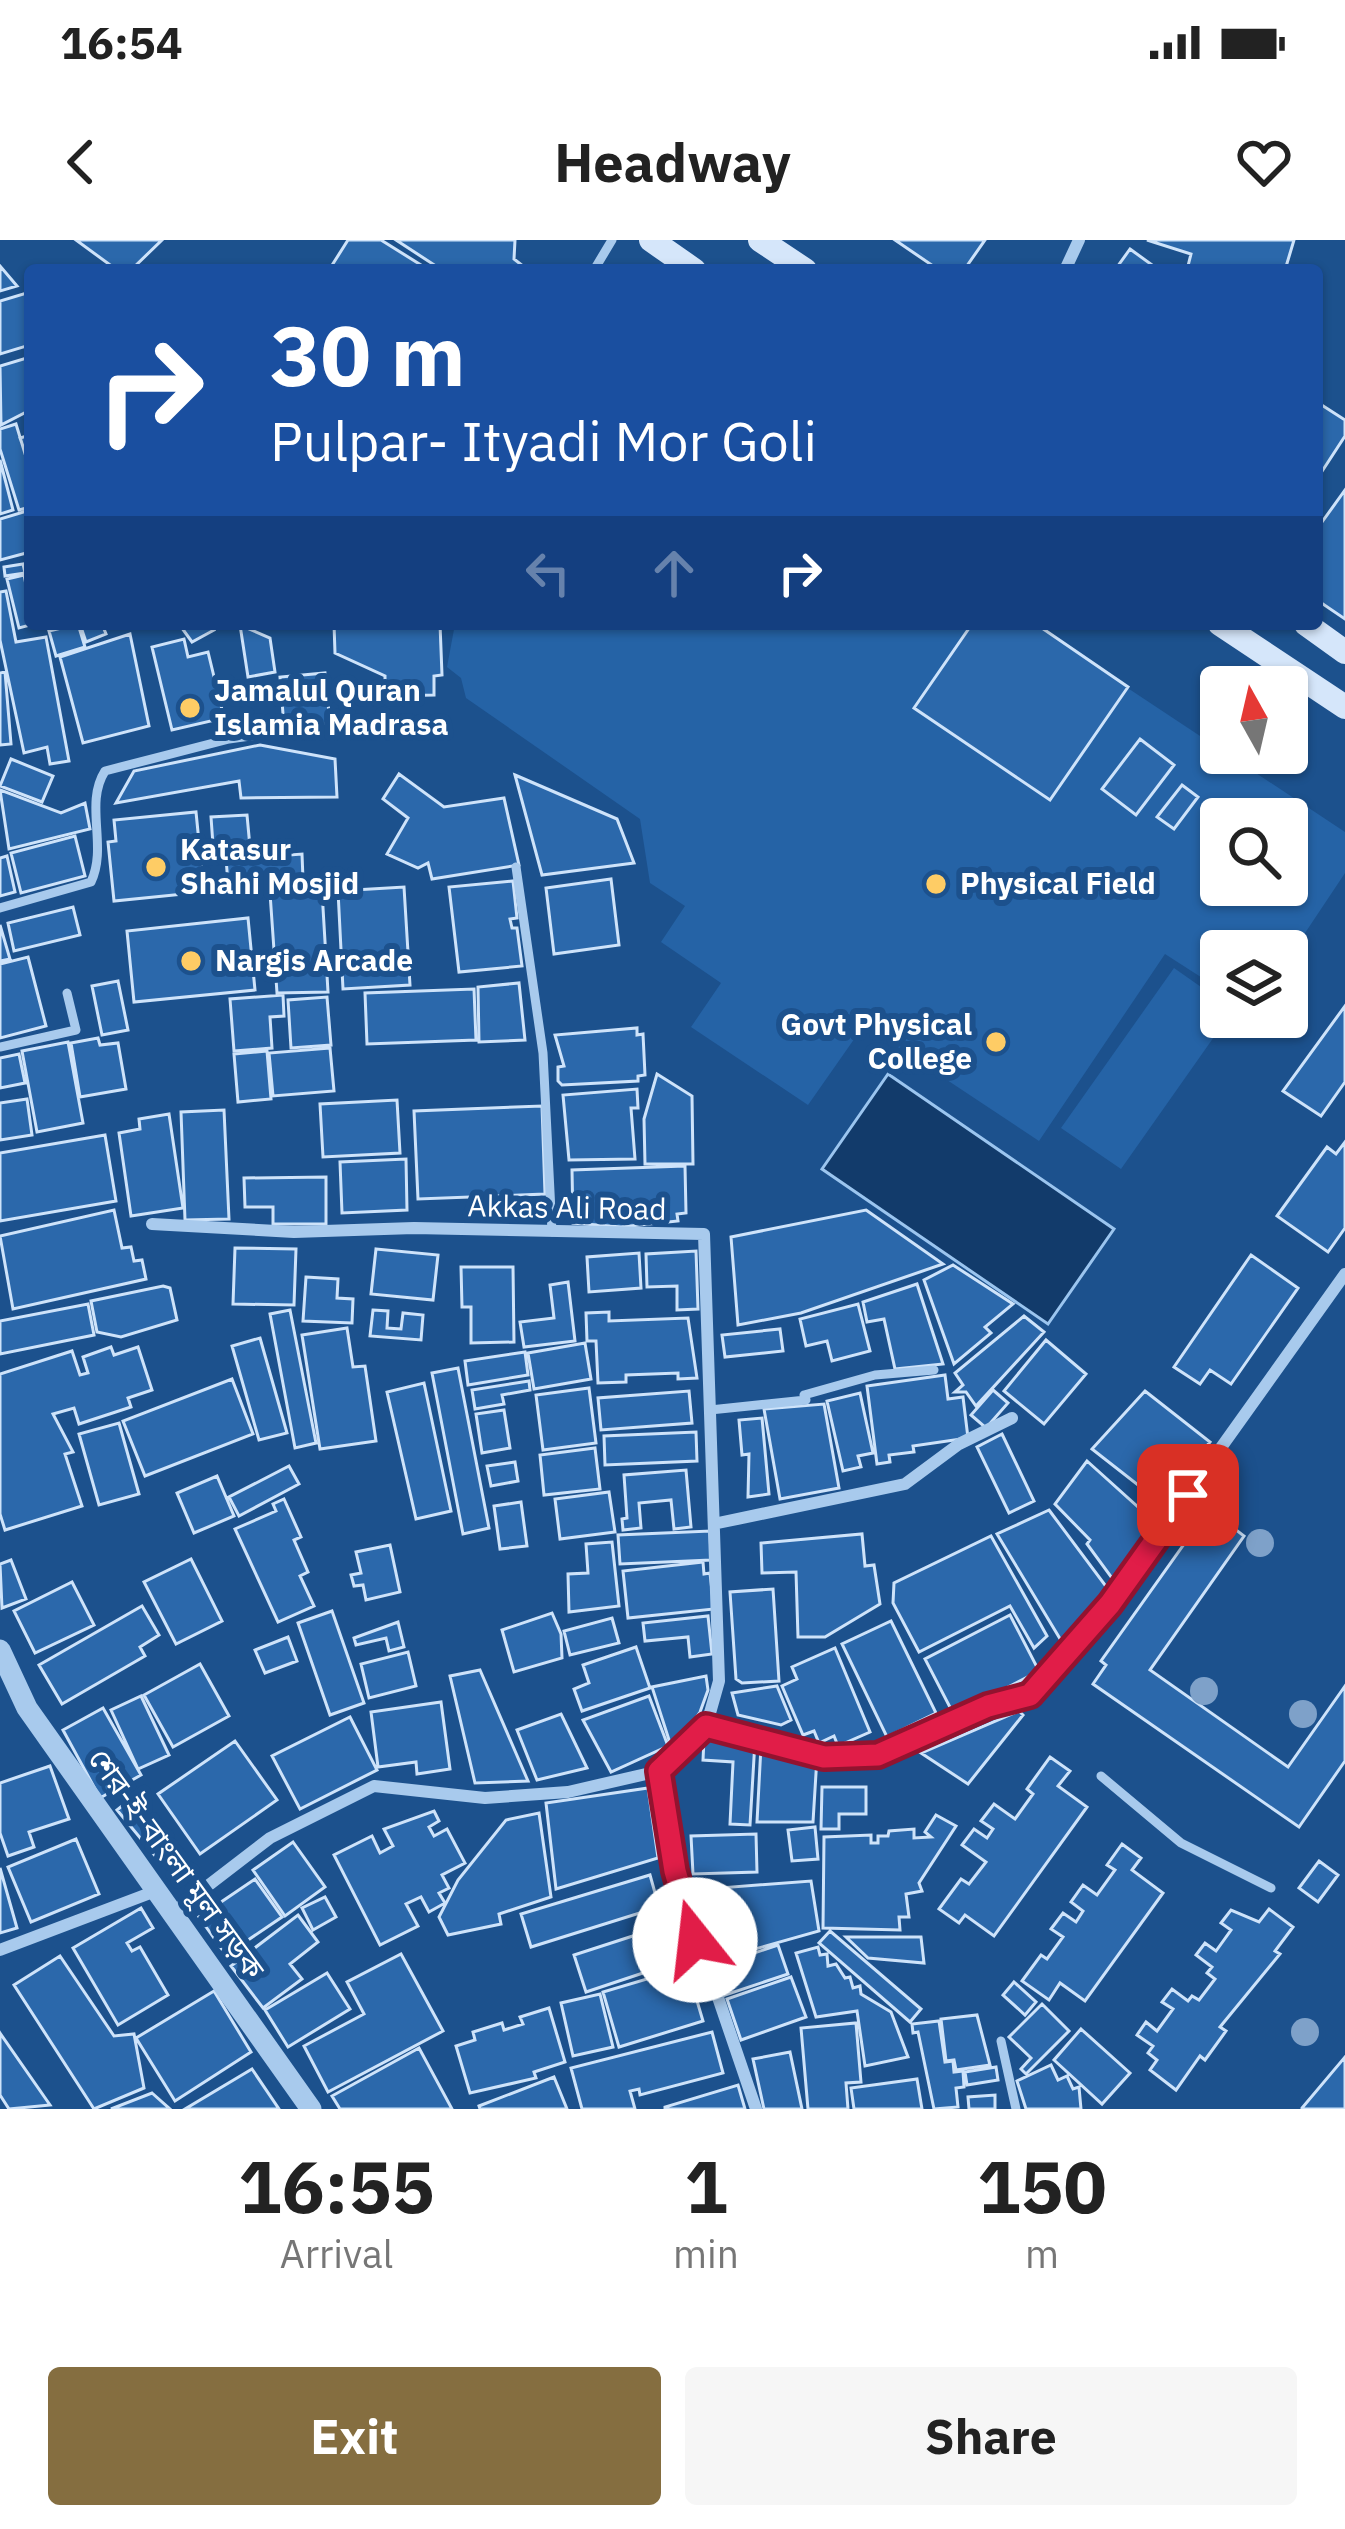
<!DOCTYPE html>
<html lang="en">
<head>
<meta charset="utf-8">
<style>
	:root { --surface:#fff; --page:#f6f6f6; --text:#222; --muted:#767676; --accent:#856e40 }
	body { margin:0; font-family:"IBM Plex Sans","Noto Sans Bengali",sans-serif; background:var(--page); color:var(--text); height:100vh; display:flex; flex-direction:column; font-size:45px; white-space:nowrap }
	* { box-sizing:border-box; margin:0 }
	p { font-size:39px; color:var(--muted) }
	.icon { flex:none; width:66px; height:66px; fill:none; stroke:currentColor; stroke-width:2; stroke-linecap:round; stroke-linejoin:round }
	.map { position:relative; height:1869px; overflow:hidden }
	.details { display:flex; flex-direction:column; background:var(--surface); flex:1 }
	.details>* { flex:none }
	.top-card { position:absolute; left:24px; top:24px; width:1299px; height:366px; border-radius:12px; box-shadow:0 3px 9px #0004; background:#1a4fa0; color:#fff; overflow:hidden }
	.needle { width:78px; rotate:352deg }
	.tools { position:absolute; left:1200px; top:426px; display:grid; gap:24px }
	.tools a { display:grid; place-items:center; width:108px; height:108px; border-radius:12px; background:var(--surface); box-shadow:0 3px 9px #0004; font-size:60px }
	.pin { position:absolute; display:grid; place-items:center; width:102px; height:102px; color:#fff; margin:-51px; border-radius:24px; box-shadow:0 6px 18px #0006 }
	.me { position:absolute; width:132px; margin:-66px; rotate:344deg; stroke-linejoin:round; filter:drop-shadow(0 0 9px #0008) }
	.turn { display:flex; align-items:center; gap:42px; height:252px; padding:0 48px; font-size:54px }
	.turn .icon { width:156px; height:156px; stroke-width:2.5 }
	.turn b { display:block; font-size:84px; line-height:102px }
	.lanes { display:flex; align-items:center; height:114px; padding:0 48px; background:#0003; justify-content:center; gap:60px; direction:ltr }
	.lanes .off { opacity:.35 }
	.eta { display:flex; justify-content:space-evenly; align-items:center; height:204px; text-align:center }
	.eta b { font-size:72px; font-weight:800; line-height:84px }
	.primary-button { display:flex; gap:24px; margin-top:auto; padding:24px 48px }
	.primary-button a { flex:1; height:138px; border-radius:12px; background:var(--accent); color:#fff; font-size:48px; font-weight:800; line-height:138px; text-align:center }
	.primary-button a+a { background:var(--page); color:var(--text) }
	.status { display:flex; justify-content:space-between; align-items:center; height:84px; padding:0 60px; background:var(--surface); direction:ltr }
	.status svg { height:33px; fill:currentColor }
	header { display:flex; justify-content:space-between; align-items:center; height:156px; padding:0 48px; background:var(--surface); font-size:54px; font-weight:800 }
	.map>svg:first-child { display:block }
</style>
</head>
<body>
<div class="status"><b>16:54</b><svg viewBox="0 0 49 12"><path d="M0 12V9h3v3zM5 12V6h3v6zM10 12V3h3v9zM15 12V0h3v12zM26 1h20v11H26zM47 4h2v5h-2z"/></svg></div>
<header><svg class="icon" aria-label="back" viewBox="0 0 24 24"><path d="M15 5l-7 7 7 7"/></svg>Headway<svg class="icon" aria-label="heart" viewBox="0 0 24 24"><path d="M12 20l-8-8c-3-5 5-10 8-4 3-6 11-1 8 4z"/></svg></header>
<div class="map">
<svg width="1345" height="1869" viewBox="0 0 1345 1869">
	<rect width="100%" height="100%" fill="#1c518d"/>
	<path fill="#2563a6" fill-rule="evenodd" d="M455,384h576l314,208v41l-58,87v-9h-66v39l-56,-36 -126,187 -175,-116 -56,80 -117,-78 30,-44 -60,-41 24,-36 -35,-23 -10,-64 -174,-121 -5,-20 -14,-11zM1221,579h66v66h-66z
		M1174,728l47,33v16h7l-107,152 -60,-41z"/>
	<path fill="#123b6b" stroke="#9bc5ef" stroke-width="3" d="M888,834l226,155 -66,95 -226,-155z"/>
	<path fill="#2b68ab" stroke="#cee3fa" stroke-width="3" d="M76,0h86l-31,30h-14z
		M348,0h33l48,30h-100z
		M396,0h119l-1,19 9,7 -3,4h-78z
		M895,0h90l-21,30h-25z
		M1147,0h147l-9,30h-98l4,-16z
		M1130,9l29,21h-44z
		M0,26l17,20 -17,5z
		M30,52v53l-30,9v-53z
		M30,117v53l-29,15 -1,-59z
		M1317,162l28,18v16l-28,43z
		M16,184l14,46v37l-11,3 -19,-61v-20z
		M30,195v31l-10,-28z
		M0,220l13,50 -13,4z
		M1345,250v129l-28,-19v-71z
		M30,270v42l-30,8v-41z
		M23,324l2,9 -20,3 -1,-9z
		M24,335l10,49 -15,4 -12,-49z
		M6,351l10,51 30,-5 23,124 -19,3 -3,-17 -23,6 -24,-113v-48z
		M78,384l7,23 -29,9 -7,-25z
		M80,384h22l4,10 -20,8z
		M179,384h31l4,6 -22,12z
		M334,384h106l2,51 -8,1v19l-49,1v-20l-50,-23z
		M972,384h64l92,63 -78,113 -136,-92z
		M240,385l30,13 5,34 -27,5z
		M130,394l19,92 -66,17 -23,-86z
		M184,399l4,18 20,-5 16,66 -52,12 -20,-83z
		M5,432l6,72 -11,1v-72z
		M325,433l5,50 -46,3 -4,-49z
		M1140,499l34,26 -38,50 -34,-26z
		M260,505l75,14 2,38 -96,1 -2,-17 -123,22 18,-32z
		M11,519l42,17 -11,26 -42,-16z
		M399,534l45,33 60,-9 15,67 -87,14 -4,-16 -10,5 -31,-14 21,-36 -25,-19z
		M515,535l102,44 17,44 -92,12z
		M1182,545l16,12 -24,32 -17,-12z
		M0,550l61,23 24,-10 5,26 -81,20z
		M196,572l8,80 -90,9 -6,-59 8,-1 -2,-21z
		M247,575l4,43 51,-4 1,25 -75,5 -2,-26 -12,1 -3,-42z
		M75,596l10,40 -64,17 -10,-40z
		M7,616l8,36 -15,4v-38z
		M611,639l8,66 -65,9 -8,-66z
		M513,641l4,37 -7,1 2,9h5l5,38 -63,6 -10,-85z
		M404,647l6,98 -67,4 -5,-98z
		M322,651l6,101 -51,1 -7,-100z
		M73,667l7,28 -66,16 -6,-28z
		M248,678l7,72 -121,12 -7,-71z
		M0,685l10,34 -10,2z
		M28,717l18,69 -46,12v-74z
		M118,741l10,49 -26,5 -10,-49z
		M519,743l6,57 -46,2 -1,-55z
		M474,749l2,51 -109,4 -2,-51z
		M283,755l1,21 -14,1 2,31 -38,3 -4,-52z
		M327,757l4,48 -40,3 -3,-48z
		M1345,766v76l-24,34 -38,-25z
		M637,788v7l6,-1 2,41 -7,1v5l-76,4 -4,-4v-14l6,-1 -9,-31z
		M98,798l2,7 18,-2 8,46 -46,8 -9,-54z
		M68,802l15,81 -46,9 -15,-81z
		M330,808l4,43 -61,5 -4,-43z
		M267,811l4,48 -33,3 -4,-48z
		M19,814l6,29 -25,5v-30z
		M657,834l35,22 1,68h-48l-1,-45z
		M637,849l1,19h-7l4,51 -66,1 -6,-65z
		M27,859l5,36 -32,5v-37z
		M397,860l3,53 -77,4 -3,-53z
		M542,866l3,88 -127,5 -4,-88z
		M224,870l5,109 -44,1 -4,-108z
		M169,874l14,94 -52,8 -12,-83 21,-4 -1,-10z
		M105,895l11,66 -116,20v-68z
		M1345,902v86l-17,24 -51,-36 50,-69 9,7z
		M406,919l1,51 -65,3 -2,-51z
		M685,926l1,47 -9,1 1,7 -57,6 -48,-4 -1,-53z
		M326,937v47h-53v-17h-28l-1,-29z
		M114,970l8,38 9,-1 3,14 8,-1 4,19 -133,30 -13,-73z
		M866,970l77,54 -142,49 -63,12 -7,-88z
		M235,1008l61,1 -2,56 -61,-1z
		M376,1009l62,6 -5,45 -62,-6z
		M696,1011l2,58 -21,1v-24l-30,1 -1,-33z
		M639,1013l2,35 -52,4 -2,-35z
		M1251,1015l47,33 -67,96 -21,-14 -10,14 -26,-17z
		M953,1025l60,39 -28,23 6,6 -37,31 -30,-84z
		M461,1027h52l1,75 -43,1v-36h-9z
		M306,1037l32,2 -1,19 16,1 -1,24 -49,-2z
		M568,1042l7,59 -51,6 -4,-25 34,-4 -4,-33z
		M917,1044l26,80 -48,5 -11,-50 -17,3 -4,-20z
		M163,1046l7,2 7,32 -56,17 -24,-5 -6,-31z
		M88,1064l6,31 -94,19v-33z
		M858,1064l12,47 -38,10 -5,-20 -21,5 -6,-27z
		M290,1070l26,133 -21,5 -25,-134z
		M373,1070l15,1 -1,17 14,1 2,-16 20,2 -2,25 -51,-4z
		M609,1072v9l79,-3 9,60 -19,1v-6l-52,2v7l-28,1 -2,-42h-9l-1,-28z
		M1024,1076l20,16 -68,74 -10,-14h-11l8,-7 -8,-12z
		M347,1088l6,39 12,-1 11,75 -56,8 -18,-114z
		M780,1089l3,22 -58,6 -3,-22z
		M260,1098l27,95 -28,7 -27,-94z
		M1046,1100l40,34 -42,50 -40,-33z
		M585,1103l6,36 -57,10 -6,-36z
		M111,1107l3,8 24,-8 14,43 -24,8 3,9 -52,17 -5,-16 -21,6 20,38 -8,2 17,52 -77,24 -5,-16v-140l72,-23 8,24 8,-2 -5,-16z
		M525,1112l3,23 -60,10 -3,-24z
		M458,1128l31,160 -26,6 -31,-161z
		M945,1135l3,24 15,-2 5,41 -55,8 1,6 -25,3 1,7 -13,2 -10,-78z
		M232,1139l21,55 -108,42 -22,-55z
		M529,1141l1,9 -28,5 2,9 -29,5 -3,-19z
		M424,1143l27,128 -35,8 -29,-127z
		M589,1148l7,55 -53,7 -7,-55z
		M993,1150l15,13 -22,25 -15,-13z
		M689,1151l3,32 -91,7 -3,-32z
		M1145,1151l65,51 -49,61 -69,-54z
		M860,1153l13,60 -15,3 3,11 -18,4 -16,-70z
		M824,1164l15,84 -59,11 -16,-90z
		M504,1170l6,38 -28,5 -6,-39z
		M762,1178l7,76 -21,3 1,-43 -7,1 -3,-35z
		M119,1183l20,71 -40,11 -20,-71z
		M696,1192l1,29 -92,4 -1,-29z
		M1002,1194l32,67 -25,12 -32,-66z
		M595,1208l5,41 -56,6 -4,-40z
		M1087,1221l71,64 -41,60 -30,-41 3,-4 -35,-36z
		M515,1222l3,19 -27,5 -4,-20z
		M289,1226l10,18 -60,32 -10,-19z
		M686,1230l5,57 -17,2 -3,-29 -32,3 2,25 -18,2 -1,-11 5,-1 -3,-43z
		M217,1236l17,40 -40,17 -17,-40z
		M609,1252l6,40 -55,7 -5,-40z
		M284,1259l17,38 -7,3 14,32 -8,4 14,30 -36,16 -43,-93 41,-18 -3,-7z
		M521,1262l6,44 -27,3 -6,-43z
		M1209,1269l35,27 -94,134 138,97 57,-81v75l-46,66 -206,-143 13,-19 -5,-4z
		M1049,1270l59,79 -43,58 -68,-113z
		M710,1291l1,29 -91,4 -2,-29z
		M862,1294l3,32 9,-1 6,39 -55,33h-27l-2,-65 -34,1 -1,-30z
		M991,1296l56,100 -13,12 -24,-42 -91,46 -26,-49 1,-20z
		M612,1302l7,64 -50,6 -1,-38 20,-1 -2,-29z
		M390,1305l10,47 -34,8 -3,-15 -9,1 -3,-11 10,-2 -5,-21z
		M191,1319l31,62 -46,23 -32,-62z
		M11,1320l15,39 -24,9 -2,-44z
		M703,1322l1,12 6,-1 4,36 -86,9 -5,-47z
		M72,1342l22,43 -59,28 -21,-42z
		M773,1349l6,92 -37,2 -6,-4 -6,-87z
		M142,1366l17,29 -19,12 5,9 -83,48 -23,-39z
		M332,1371l32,92 -34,12 -32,-92z
		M552,1373l9,21 1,24 -48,14 -12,-42z
		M1010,1375l29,56 -85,44 -29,-56z
		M708,1376l4,38 -22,3 -2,-20 -43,4 -2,-18z
		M612,1378l7,25 -49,12 -6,-24z
		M891,1381l45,92 -49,24 -45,-93z
		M398,1382l6,25 -15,4 -3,-13 -30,7 -2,-7z
		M288,1397l9,24 -32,12 -10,-23z
		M636,1407l14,41 -68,23 -8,-22 15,-6 -6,-18z
		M835,1408l35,84 -32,14 -4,-10 -15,7 -5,-12 -11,4 -21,-49 15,-7 -5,-12z
		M408,1412l8,34 -47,12 -8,-34z
		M200,1424l29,52 -56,31 -29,-52z
		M480,1430l48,111 -53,2 -25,-107z
		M706,1436l2,14 -8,22 -16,23 -14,8 -18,-56z
		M777,1446l14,34 -10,5 -43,-10 -6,-22z
		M141,1456l28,59 -31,14 -27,-59z
		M649,1456l19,50 -57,26 -28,-52z
		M441,1462l9,67 -33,5 -1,-12 -38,5 -7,-55z
		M103,1468l38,67 -41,23 -37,-68z
		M1019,1471l4,4 -55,69 -47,-31z
		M561,1474l26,54 -50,12 -20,-50z
		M350,1477l27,53 -77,39 -28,-53z
		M704,1499l51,2 -5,84 -20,-1 3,-62 -30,-2z
		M235,1501l42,59 -77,54 -42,-60z
		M761,1506l56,11 -4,65h-56z
		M1050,1517l20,14 -12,15 29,21 -93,129 -29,-21 -6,8 -20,-14 22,-30 8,5 17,-22 -24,-17 12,-16 13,9 6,-9 -12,-8 13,-17 21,15 18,-25 -6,-5z
		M50,1526l19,53 -40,13 5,15 -26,9 -8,-23v-50z
		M822,1547h44v27h-27v15h-18z
		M648,1548l10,70 -102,31 -10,-86z
		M133,1557l44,53 -16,13 -44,-53z
		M434,1571l5,10 -10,6 5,9 13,-7 18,34 -23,12 7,13 -10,5 6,10 -16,9 -8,-15 -15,7 12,22 -38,19 -46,-90 38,-19 8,17 13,-7 -9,-17z
		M539,1573l12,84 -52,17 2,10 -53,11 -9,-18 19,-37 48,-60z
		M936,1575l20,11 -37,57 3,8 -16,3 3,23h-10l1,13 -77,-2 1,-91 47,-2v8h7v-7h10l1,-5 25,-2v9l17,-1 -6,-5z
		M815,1587l3,32 -26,2 -4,-31z
		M756,1594l1,38 -64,2 -2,-38z
		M76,1599l23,55 -68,28 -23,-55z
		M293,1602l32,45 -40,29 -32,-46z
		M1122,1604l19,14 -9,12 31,23 -78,108 -25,-18 -11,17 -27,-19 19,-26 6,4 16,-22 -12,-8 12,-16 13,9 7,-11 -12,-9 12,-17 14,10 18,-25 -8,-5z
		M1319,1621l19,14 -20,27 -19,-14z
		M0,1628l17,60 -17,5z
		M650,1635l9,32 -128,40 -10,-33z
		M255,1639l27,38 -56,38 -27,-38z
		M811,1641l8,50 -89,25 -8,-8 -7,-50 6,-1 -2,-9z
		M325,1657l11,20 -23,13 -11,-22z
		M141,1668l12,20 -26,15 5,8 8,-4 28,48 -50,30 -45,-77z
		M1269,1669l24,18 -18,24 5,3 -60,73 6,4 -21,29 -5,-4 -24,34 -26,-20 7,-10 -9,-7 5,-7 -16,-11 9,-13 11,9 16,-22 -11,-7 10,-13 16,12 4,-5 7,4 16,-21 -8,-6 5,-6 -16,-12 9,-12 11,8 15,-21 -10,-7 10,-13 28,12z
		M298,1675l20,27 -28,22 12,15 -39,29 -32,-42z
		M670,1684l12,36 -96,32 -12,-37z
		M830,1691l91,78 -11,13 -91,-79z
		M846,1697h75l3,26 -56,-5z
		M778,1705l10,29 -63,21 -9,-29z
		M818,1707l2,8 7,-1 1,12 8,-2 9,14 5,-1 3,11 7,-2 1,8 30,18 17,45 -43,9 -8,-55 -41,6 -20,-64z
		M401,1714l42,77 -115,61 -24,-46 60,-32 -17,-32z
		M60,1716l54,80 20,-2 10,54 -50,21 -80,-124z
		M687,1727l16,54 -84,26 -16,-55z
		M327,1733l23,36 -62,38 -23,-37z
		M791,1737l15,40 -65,23 -14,-41z
		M1014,1742l22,20 -11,13 -22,-20z
		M214,1751l37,61 -76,49 -39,-63z
		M600,1754l13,53 -40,9 -12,-53z
		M1042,1764l27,27 -43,43 -5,-5 10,-11 -22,-21z
		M549,1768l16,54 -31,10 2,6 -66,15 -14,-47 19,-6 -2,-8 29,-9 2,7 19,-6 -3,-7z
		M977,1775l13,50 -34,5 -2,-10 -8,1 -5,-42z
		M939,1781l6,41 8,-1 1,11 9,-1 1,16 -8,1 2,19 -24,2 -16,-77 -5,1 -1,-9z
		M856,1783l5,59 -15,1 2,26h-40l-7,-81z
		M1081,1789l49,44 -28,31 -48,-44z
		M712,1792l11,41 -83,22 -1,-6 -9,2 5,18h-53l-11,-41z
		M0,1793l50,72 -41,4 -9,-14z
		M419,1808l33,61h-112l-8,-13z
		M790,1812l12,57h-38l-11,-50z
		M1345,1817v52h-43v-1z
		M1051,1825l7,15 9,-4 6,13 6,-2 2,22h-55l-9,-28z
		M996,1827l2,13 -31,5 -2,-13z
		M252,1829l27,40h-94z
		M554,1837l13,32h-87l-1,-3z
		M917,1839l5,30h-68l-3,-21z
		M738,1845l7,24h-80v-2z
		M152,1853l18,16h-59z
		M995,1855v14h-26l-1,-12z"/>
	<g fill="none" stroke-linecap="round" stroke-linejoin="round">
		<path stroke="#a8caed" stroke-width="9" d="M594,30l18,-30
			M516,627l27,186 9,179
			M0,668l91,-26c17,-36 -7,-78 14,-111l124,-32 58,-8
			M0,807l76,-17 -9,-37
			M710,1170l96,-10 -2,-5 71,-20 59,-5
			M1101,1536l80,67 90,45
			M1001,1801l15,68"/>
		<path stroke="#a8caed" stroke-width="12" d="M1065,30l14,-30
			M152,984l142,8 120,-4 290,6 15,447 -13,46
			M718,1283l187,-39 54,-40 53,-26
			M706,1487l118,30 54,-2 109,-49 44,-11 79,-92 235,-329
			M706,1487l-47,44 16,100 81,238
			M175,1671l95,-73 104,-52 111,12 83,-6 91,-21
			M0,1710l153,-58"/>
		<path stroke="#a8caed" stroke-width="21" d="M0,1410l27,58 284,401"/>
		<path stroke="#d5e6fa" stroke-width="24" d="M651,0l43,30
			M760,0l45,30
			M1220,384l125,83
			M1306,384l39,28"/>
	</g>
	<g fill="#7ea1c9">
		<circle cx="1260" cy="1303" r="14"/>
		<circle cx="1204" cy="1451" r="14"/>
		<circle cx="1303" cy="1474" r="14"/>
		<circle cx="1305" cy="1792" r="14"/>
	</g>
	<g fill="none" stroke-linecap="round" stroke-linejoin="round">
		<defs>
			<path id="route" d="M695,1700l-20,-69 -16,-100 47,-45 118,31 54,-2 110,-49 42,-11 80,-91 78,-109"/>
		</defs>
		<use href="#route" stroke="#92132f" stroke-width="30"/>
		<use href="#route" stroke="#e11d48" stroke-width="21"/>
	</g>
	<g fill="#fecc65" stroke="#1c518d" stroke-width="4.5">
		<circle cx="190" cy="468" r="12"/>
		<circle cx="156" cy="627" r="12"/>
		<circle cx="936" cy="644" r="12"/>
		<circle cx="191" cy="721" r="12"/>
		<circle cx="996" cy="802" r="12"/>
	</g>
	<g text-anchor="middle" stroke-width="12" stroke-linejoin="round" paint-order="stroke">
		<g font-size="30" font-weight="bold" fill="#fff" stroke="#1c518d" text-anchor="start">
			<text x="214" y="461">Jamalul Quran<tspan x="214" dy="34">Islamia Madrasa</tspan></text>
			<text x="180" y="620">Katasur<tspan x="180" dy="34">Shahi Mosjid</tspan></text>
			<text x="960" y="654">Physical Field</text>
			<text x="215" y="731">Nargis Arcade</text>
			<text x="972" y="795" text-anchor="end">Govt Physical<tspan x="972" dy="34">College</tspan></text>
		</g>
		<g font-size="30" fill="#fff" stroke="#1c518d">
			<text transform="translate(567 968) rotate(1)" y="10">Akkas Ali Road</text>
			<text transform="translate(176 1624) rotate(54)" y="10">শের-ই-বাংলা মূল সড়ক</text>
		</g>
	</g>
</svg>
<div class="tools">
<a><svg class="needle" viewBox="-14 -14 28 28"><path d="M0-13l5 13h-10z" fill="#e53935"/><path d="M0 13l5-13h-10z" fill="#767676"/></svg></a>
<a><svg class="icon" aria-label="search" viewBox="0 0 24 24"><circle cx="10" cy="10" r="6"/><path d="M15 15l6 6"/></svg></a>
<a><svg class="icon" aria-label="layers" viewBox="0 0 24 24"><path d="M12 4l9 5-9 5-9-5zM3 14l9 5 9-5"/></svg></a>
</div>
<div class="pin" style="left:1188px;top:1255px;background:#d93025"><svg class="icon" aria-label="arrive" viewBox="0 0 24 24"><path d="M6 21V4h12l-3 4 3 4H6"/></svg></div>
<svg class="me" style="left:695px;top:1700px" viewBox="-20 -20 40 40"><circle r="19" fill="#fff"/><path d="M0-13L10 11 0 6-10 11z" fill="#e11d48"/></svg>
<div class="top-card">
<div class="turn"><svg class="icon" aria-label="right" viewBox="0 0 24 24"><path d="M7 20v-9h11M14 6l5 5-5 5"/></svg><div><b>30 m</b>Pulpar- Ityadi Mor Goli</div></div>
<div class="lanes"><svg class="icon off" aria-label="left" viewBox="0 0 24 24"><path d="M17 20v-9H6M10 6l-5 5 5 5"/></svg><svg class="icon off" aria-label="ahead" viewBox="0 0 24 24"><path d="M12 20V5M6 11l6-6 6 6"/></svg><svg class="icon" aria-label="right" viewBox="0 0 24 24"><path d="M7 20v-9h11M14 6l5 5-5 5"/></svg></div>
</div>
</div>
<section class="details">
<div class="eta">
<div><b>16:55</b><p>Arrival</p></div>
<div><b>1</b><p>min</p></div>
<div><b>150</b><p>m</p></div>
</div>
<div class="primary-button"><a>Exit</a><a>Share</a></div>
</section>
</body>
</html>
